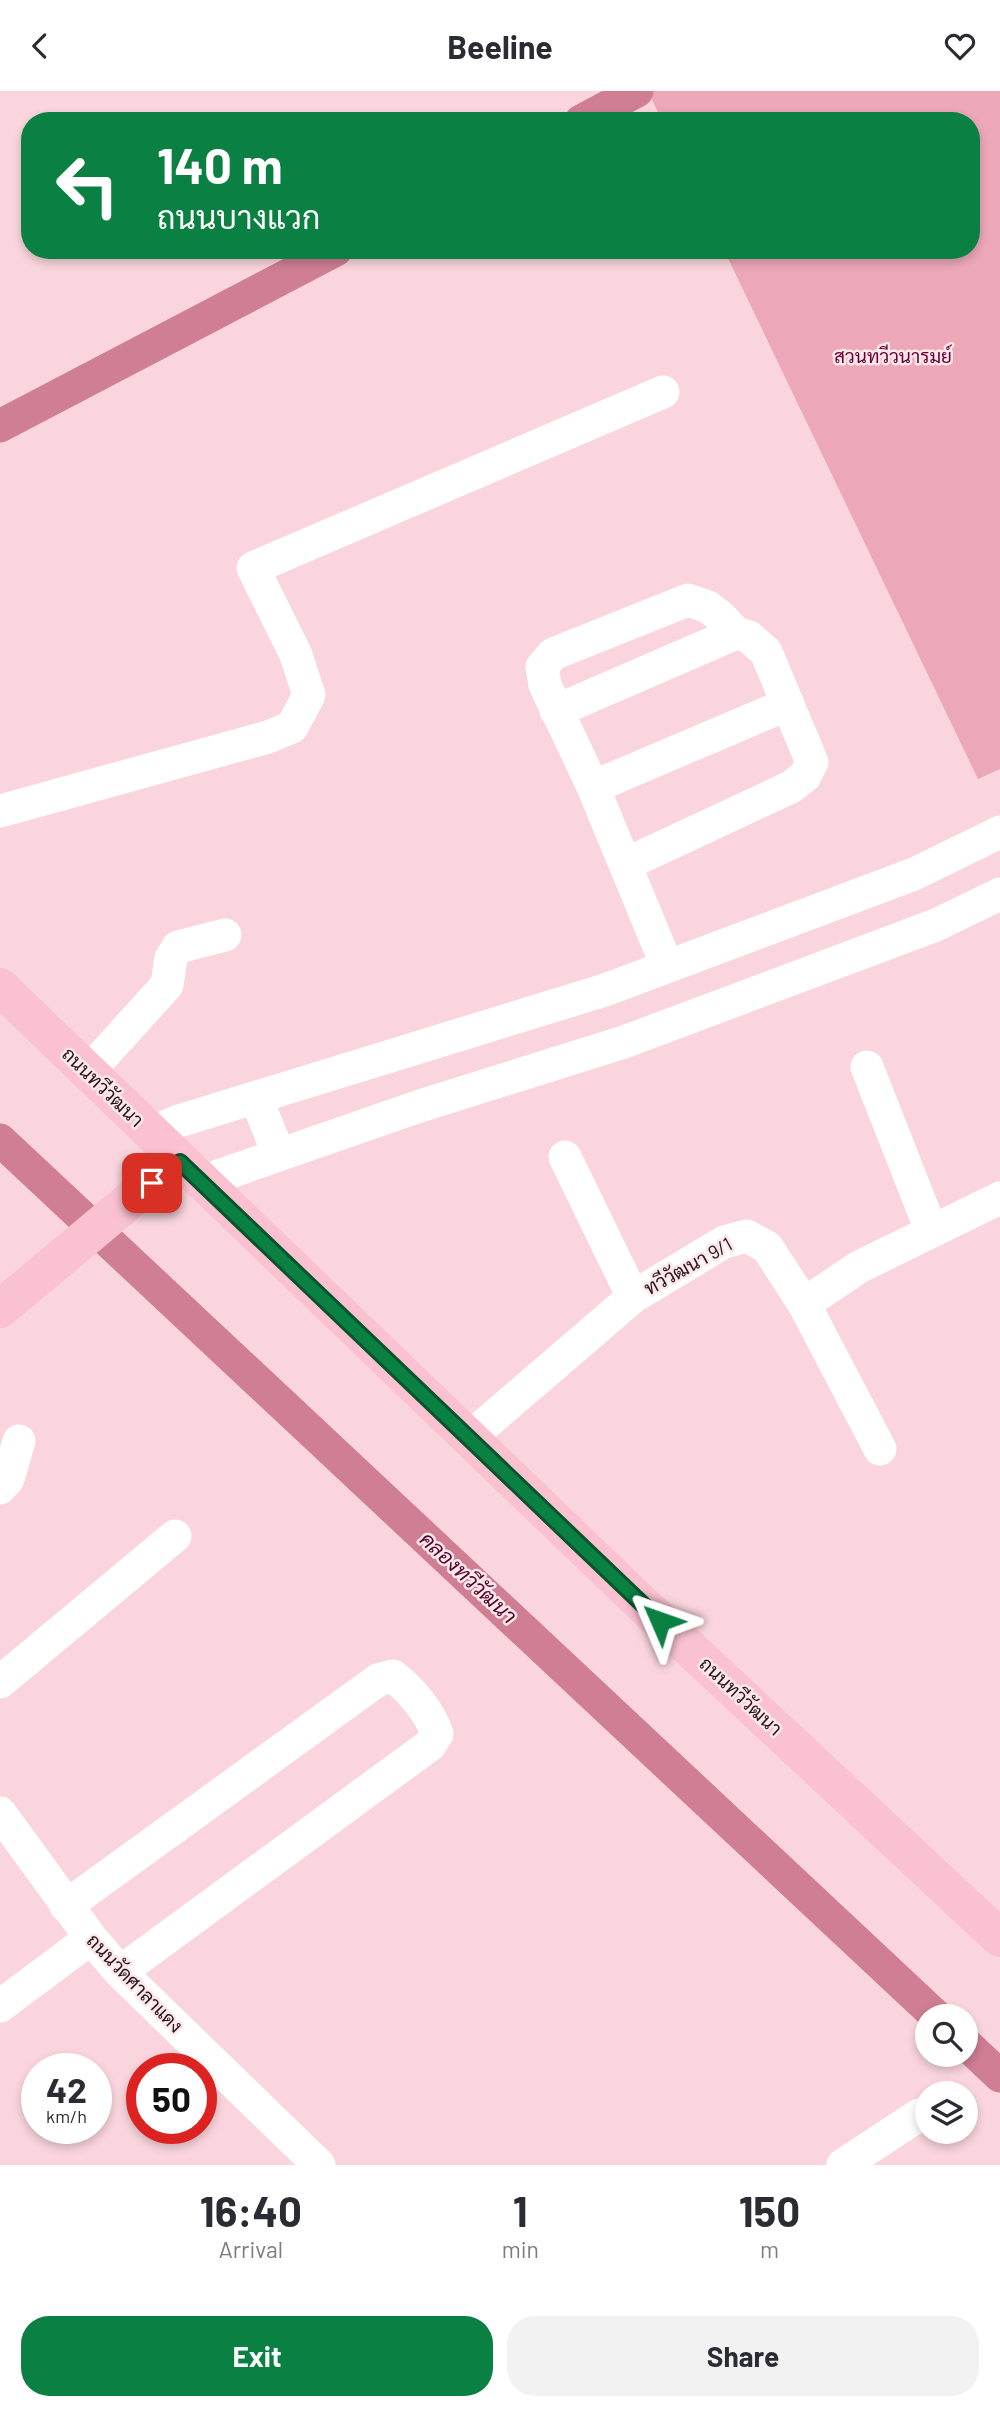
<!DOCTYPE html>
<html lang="en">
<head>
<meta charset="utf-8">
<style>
	:root { --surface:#fff; --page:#f2f2f3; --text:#2b2b33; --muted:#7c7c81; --accent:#0b8043 }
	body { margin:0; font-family:Barlow,Sarabun,sans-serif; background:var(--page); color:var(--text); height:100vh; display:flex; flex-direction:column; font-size:26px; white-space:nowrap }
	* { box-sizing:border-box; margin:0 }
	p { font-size:23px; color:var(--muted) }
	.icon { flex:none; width:38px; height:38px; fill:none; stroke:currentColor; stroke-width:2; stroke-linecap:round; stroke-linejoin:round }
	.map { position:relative; height:2074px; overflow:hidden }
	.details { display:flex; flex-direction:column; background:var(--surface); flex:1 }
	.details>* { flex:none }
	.guide { position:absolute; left:21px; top:21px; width:959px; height:147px; border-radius:28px; box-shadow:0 4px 10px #0003; background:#0b8043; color:#fff; overflow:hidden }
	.fabs { position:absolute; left:915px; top:1913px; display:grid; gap:14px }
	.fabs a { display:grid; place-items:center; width:63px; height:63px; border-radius:50%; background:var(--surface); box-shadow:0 4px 10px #0003; font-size:35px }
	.speed { position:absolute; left:21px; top:1962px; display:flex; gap:14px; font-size:35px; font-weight:700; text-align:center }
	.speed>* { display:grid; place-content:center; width:91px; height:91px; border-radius:50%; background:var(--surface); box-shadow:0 4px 10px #0003; line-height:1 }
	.speed small { font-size:18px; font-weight:400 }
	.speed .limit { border:10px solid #d22; background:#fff; color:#111 }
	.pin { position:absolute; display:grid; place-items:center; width:60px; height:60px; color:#fff; margin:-30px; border-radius:14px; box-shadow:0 4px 10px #0006 }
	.me { position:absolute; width:77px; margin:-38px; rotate:313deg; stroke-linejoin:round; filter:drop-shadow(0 0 5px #0008) }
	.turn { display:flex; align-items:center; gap:24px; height:147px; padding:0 21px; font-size:32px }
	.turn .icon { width:91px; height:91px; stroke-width:2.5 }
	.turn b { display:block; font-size:49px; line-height:60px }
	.eta { display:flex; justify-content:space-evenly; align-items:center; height:119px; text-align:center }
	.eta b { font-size:42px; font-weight:700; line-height:49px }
	.cta { display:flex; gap:14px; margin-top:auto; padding:14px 21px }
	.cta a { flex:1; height:80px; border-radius:28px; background:var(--accent); color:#fff; font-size:28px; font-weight:700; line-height:80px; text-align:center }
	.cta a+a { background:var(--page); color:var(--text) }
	header { display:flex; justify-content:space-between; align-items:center; height:91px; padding:0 21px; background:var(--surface); font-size:32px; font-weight:700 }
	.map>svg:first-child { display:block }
</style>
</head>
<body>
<header><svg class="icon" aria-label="back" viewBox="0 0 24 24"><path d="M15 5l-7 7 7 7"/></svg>Beeline<svg class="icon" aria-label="heart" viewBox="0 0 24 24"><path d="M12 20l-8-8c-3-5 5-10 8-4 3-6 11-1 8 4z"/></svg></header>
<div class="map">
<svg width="1000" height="2074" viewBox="0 0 1000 2074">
	<rect width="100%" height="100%" fill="#fad5dd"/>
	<path fill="#eca7b8" d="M648,0h352v678l-22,10 -254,-529h247v-129h-309z"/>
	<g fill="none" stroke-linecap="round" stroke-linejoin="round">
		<path stroke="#cf7e94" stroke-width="33" d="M581,30l56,-30
			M0,335l336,-176
			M0,1049l936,876
			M966,1953l34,32"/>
		<path stroke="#fff" stroke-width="33" d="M556,620l180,-78
			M593,696l195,-83
			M0,720l268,-74 24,-10 17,-32 -13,-40 -43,-87 410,-176
			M626,773l165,-77 14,-11 7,-14 -46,-110 -17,-15 -13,-4 -15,-16 -13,-10 -20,-7 -135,54 -11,13 3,18 48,102 74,179
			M867,976l64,163
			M88,981l79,-87 4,-27 7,-11 47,-12
			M256,1007l23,57
			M151,1042l28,-12 426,-131 309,-116 86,-42
			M565,1066l68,140
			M201,1091l219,-76 204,-64 312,-117 64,-31
			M804,1213l55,-37 141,-69
			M469,1347l164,-141 91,-55 23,-6 20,11 37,57 76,145
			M0,1397l8,-9 11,-38
			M0,1591l175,-146
			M0,1722l91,125 29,34 199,193
			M66,1815l312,-226 15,-4c18,14 37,36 44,58l-7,11 -310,227
			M0,1915l91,-68
			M843,2074l76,-50"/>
		<path stroke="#fac2d1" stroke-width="38" d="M0,896l640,615 360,336
			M0,1218l140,-117 40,-30"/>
	</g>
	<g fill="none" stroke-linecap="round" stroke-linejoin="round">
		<defs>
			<path id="route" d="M152,1092l28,-21 480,459"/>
		</defs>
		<use href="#route" stroke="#07532c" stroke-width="18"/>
		<use href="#route" stroke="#0b8043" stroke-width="12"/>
	</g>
	<g text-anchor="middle" stroke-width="5" stroke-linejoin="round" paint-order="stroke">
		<g font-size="19" fill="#680130" stroke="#fee7ec">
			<text x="893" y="272">สวนทวีวนารมย์</text>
		</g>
		<g font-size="19" fill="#231619" stroke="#fee7ec">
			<text transform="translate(103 996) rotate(44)" y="7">ถนนทวีวัฒนา</text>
			<text transform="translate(688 1175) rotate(-29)" y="7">ทวีวัฒนา 9/1</text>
			<text transform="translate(741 1605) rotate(43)" y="7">ถนนทวีวัฒนา</text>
			<text transform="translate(135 1892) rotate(46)" y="7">ถนนวัดศาลาแดง</text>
		</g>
		<g font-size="21" font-style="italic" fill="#510726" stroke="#fee7ec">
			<text transform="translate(468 1487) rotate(43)" y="7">คลองทวีวัฒนา</text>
		</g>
	</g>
</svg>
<div class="fabs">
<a><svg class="icon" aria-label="search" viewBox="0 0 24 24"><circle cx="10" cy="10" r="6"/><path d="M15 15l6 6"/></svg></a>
<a><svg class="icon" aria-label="layers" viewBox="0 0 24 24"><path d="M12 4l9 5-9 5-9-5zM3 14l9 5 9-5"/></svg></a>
</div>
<div class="speed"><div>42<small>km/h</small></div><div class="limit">50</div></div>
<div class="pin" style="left:152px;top:1092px;background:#d93025"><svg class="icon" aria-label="arrive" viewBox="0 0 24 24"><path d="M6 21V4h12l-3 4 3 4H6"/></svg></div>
<svg class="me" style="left:660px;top:1530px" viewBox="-20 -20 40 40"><path d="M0-17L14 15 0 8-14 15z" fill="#0b8043" stroke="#fff" stroke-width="4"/></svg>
<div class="guide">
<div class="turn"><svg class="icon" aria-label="left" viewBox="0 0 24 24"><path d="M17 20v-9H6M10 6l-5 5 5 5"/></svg><div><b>140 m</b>ถนนบางแวก</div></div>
</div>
</div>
<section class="details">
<div class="eta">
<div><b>16:40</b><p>Arrival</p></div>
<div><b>1</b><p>min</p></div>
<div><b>150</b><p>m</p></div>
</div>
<div class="cta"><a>Exit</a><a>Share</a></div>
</section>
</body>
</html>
